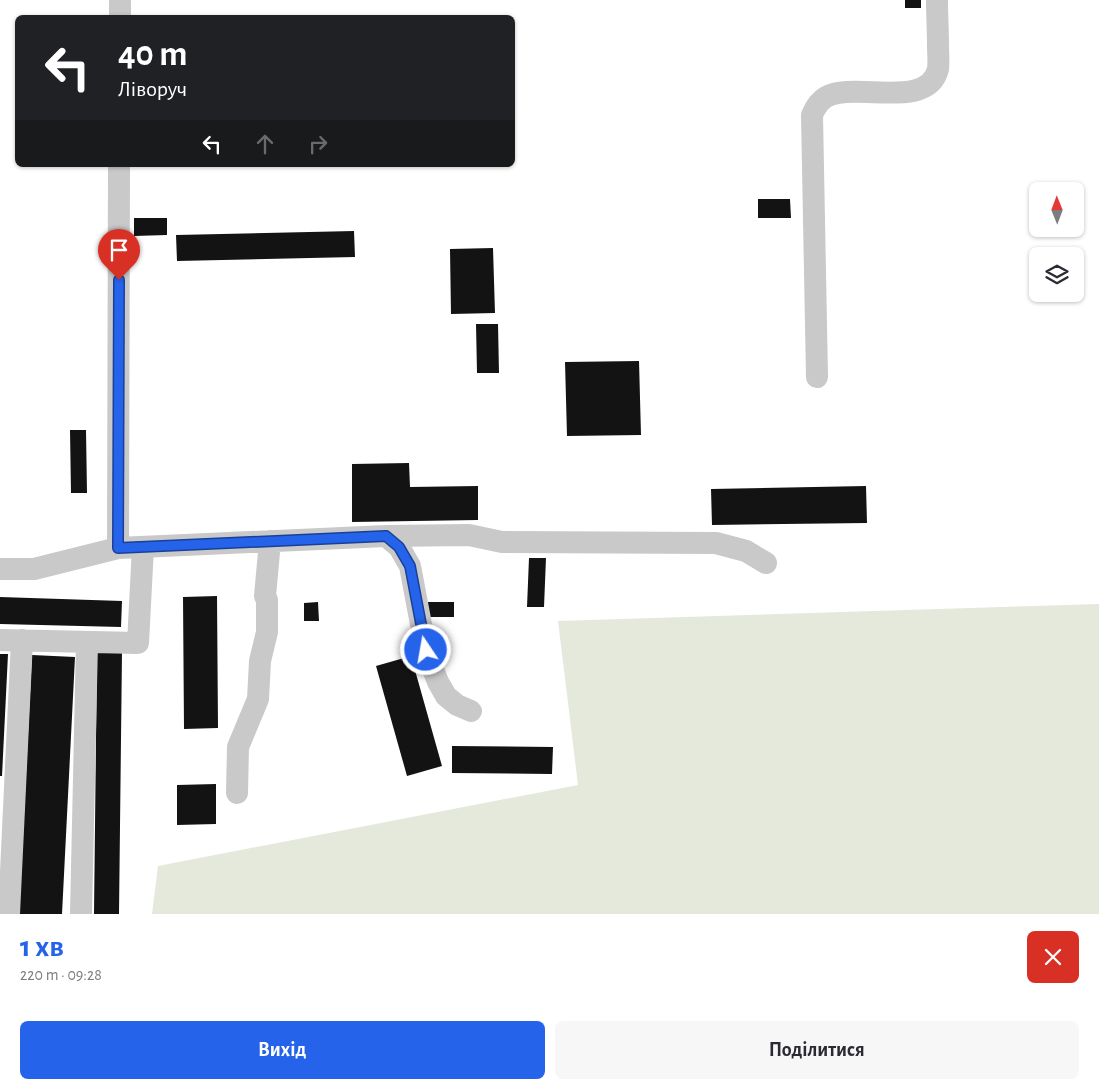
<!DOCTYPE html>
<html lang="uk">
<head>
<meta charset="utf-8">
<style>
	:root { --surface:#fff; --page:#f7f7f7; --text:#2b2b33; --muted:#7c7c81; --accent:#2563eb }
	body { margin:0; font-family:"Alegreya Sans",sans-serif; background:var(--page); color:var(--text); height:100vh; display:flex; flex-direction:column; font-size:19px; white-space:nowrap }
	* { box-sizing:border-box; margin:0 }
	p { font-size:16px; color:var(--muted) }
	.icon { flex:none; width:28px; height:28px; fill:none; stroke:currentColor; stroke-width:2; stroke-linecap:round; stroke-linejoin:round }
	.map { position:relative; height:914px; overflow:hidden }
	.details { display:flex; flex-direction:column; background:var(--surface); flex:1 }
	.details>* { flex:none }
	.banner { position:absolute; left:15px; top:15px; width:500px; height:152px; border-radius:8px; box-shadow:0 1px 4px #0004; background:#202124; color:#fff; overflow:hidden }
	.needle { width:32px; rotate:359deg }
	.tools { position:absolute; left:1029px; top:182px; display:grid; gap:10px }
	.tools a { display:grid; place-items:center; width:55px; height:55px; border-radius:8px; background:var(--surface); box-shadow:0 1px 4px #0004; font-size:25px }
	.pin { position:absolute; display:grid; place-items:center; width:42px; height:42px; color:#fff; margin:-51px -21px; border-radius:50% 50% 50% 0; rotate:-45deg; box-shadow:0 0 5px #0007 }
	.pin .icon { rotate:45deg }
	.me { position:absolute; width:55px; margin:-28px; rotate:348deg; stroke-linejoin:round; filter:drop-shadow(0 0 4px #0008) }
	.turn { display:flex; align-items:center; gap:18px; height:105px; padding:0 20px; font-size:22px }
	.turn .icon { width:65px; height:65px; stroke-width:2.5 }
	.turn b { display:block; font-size:35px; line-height:42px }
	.lanes { display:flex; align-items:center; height:48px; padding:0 20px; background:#0003; justify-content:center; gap:25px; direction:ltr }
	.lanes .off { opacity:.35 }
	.round { display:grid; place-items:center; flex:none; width:52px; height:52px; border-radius:8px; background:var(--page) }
	.head { display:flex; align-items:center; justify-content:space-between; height:85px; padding:0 20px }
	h1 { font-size:30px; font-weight:700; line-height:38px; color:var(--accent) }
	.cta { display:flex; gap:10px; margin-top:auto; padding:10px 20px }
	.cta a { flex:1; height:58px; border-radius:8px; background:var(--accent); color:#fff; font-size:20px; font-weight:700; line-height:58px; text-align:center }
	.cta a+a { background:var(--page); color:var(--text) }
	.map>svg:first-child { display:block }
</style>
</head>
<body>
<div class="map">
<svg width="1099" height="914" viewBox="0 0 1099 914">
	<rect width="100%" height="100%" fill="#fff"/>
	<path fill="#e4e9db" d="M1099,604v310h-947l6,-48 420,-81 -20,-164z"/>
	<path fill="#131313" d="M905,0h16v8h-16z
		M758,199h32l1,19h-33z
		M134,218h33v17l-33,1z
		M354,231l1,26 -178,4 -1,-26z
		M493,248l2,65 -44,1 -1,-65z
		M476,324h22l1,49h-22z
		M639,361l2,74 -74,1 -2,-74z
		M70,430h16l1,63h-16z
		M409,463l1,24 68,-1v34l-126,2v-58z
		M866,486l1,37 -155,2 -1,-36z
		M529,558h17l-2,49h-17z
		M217,596l1,132 -34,1 -1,-132z
		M0,597l122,4 -1,26 -121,-3z
		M318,602l1,19h-15v-18z
		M428,602h26v15h-26z
		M97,652h25l-3,262h-25z
		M0,654h8l-6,122h-2z
		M32,655l43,2 -13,257h-43z
		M411,656l31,110 -35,10 -31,-110z
		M452,746l101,1 -1,27 -100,-1z
		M216,784v40l-39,1v-40z"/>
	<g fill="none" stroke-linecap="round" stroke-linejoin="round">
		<path stroke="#c9c9c9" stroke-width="22" d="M120,18v-18
			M817,377l-5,-262c3,-7 7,-14 14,-18 28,-16 102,14 112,-28 1,-7 0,-16 0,-23 0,-15 -1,-31 -1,-46
			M386,536l13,11 11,19 16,85 12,31 8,14 11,9 14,6
			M118,548l1,-383
			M0,569h34l84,-21 268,-12 83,-1 33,7 214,1 30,8 20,12
			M0,640l138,3 5,-96
			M237,793l1,-46 20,-48 2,-38 7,-29v-32l-2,-4 5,-55
			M9,914l13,-274
			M81,914l6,-272"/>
	</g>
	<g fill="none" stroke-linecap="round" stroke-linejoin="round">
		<defs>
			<path id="route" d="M119,280l-1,268 268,-12 13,11 11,19 16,84"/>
		</defs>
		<use href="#route" stroke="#184099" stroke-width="12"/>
		<use href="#route" stroke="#2563eb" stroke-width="9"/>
	</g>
</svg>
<div class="tools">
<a><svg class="needle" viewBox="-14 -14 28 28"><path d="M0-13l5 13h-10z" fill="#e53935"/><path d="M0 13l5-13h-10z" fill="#7c7c81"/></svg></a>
<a><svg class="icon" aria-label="layers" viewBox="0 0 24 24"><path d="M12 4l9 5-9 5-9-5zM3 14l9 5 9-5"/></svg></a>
</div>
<div class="pin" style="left:119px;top:280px;background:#d93025"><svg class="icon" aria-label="arrive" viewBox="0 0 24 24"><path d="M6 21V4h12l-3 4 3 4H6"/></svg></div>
<svg class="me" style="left:426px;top:650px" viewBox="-20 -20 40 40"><circle r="17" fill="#2563eb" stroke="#fff" stroke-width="3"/><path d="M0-11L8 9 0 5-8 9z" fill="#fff"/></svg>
<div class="banner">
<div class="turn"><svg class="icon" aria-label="left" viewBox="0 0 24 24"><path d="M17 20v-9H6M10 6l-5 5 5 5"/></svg><div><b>40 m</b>Ліворуч</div></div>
<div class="lanes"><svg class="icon" aria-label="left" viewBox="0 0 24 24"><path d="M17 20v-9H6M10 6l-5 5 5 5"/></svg><svg class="icon off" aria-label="ahead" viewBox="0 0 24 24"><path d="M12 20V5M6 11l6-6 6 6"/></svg><svg class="icon off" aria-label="right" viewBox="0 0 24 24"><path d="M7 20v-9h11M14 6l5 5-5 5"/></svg></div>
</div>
</div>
<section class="details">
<div class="head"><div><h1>1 хв</h1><p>220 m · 09:28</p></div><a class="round" style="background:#d93025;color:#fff"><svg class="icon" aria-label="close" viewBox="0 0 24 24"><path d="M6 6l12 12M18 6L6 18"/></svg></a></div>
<div class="cta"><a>Вихід</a><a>Поділитися</a></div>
</section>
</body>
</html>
